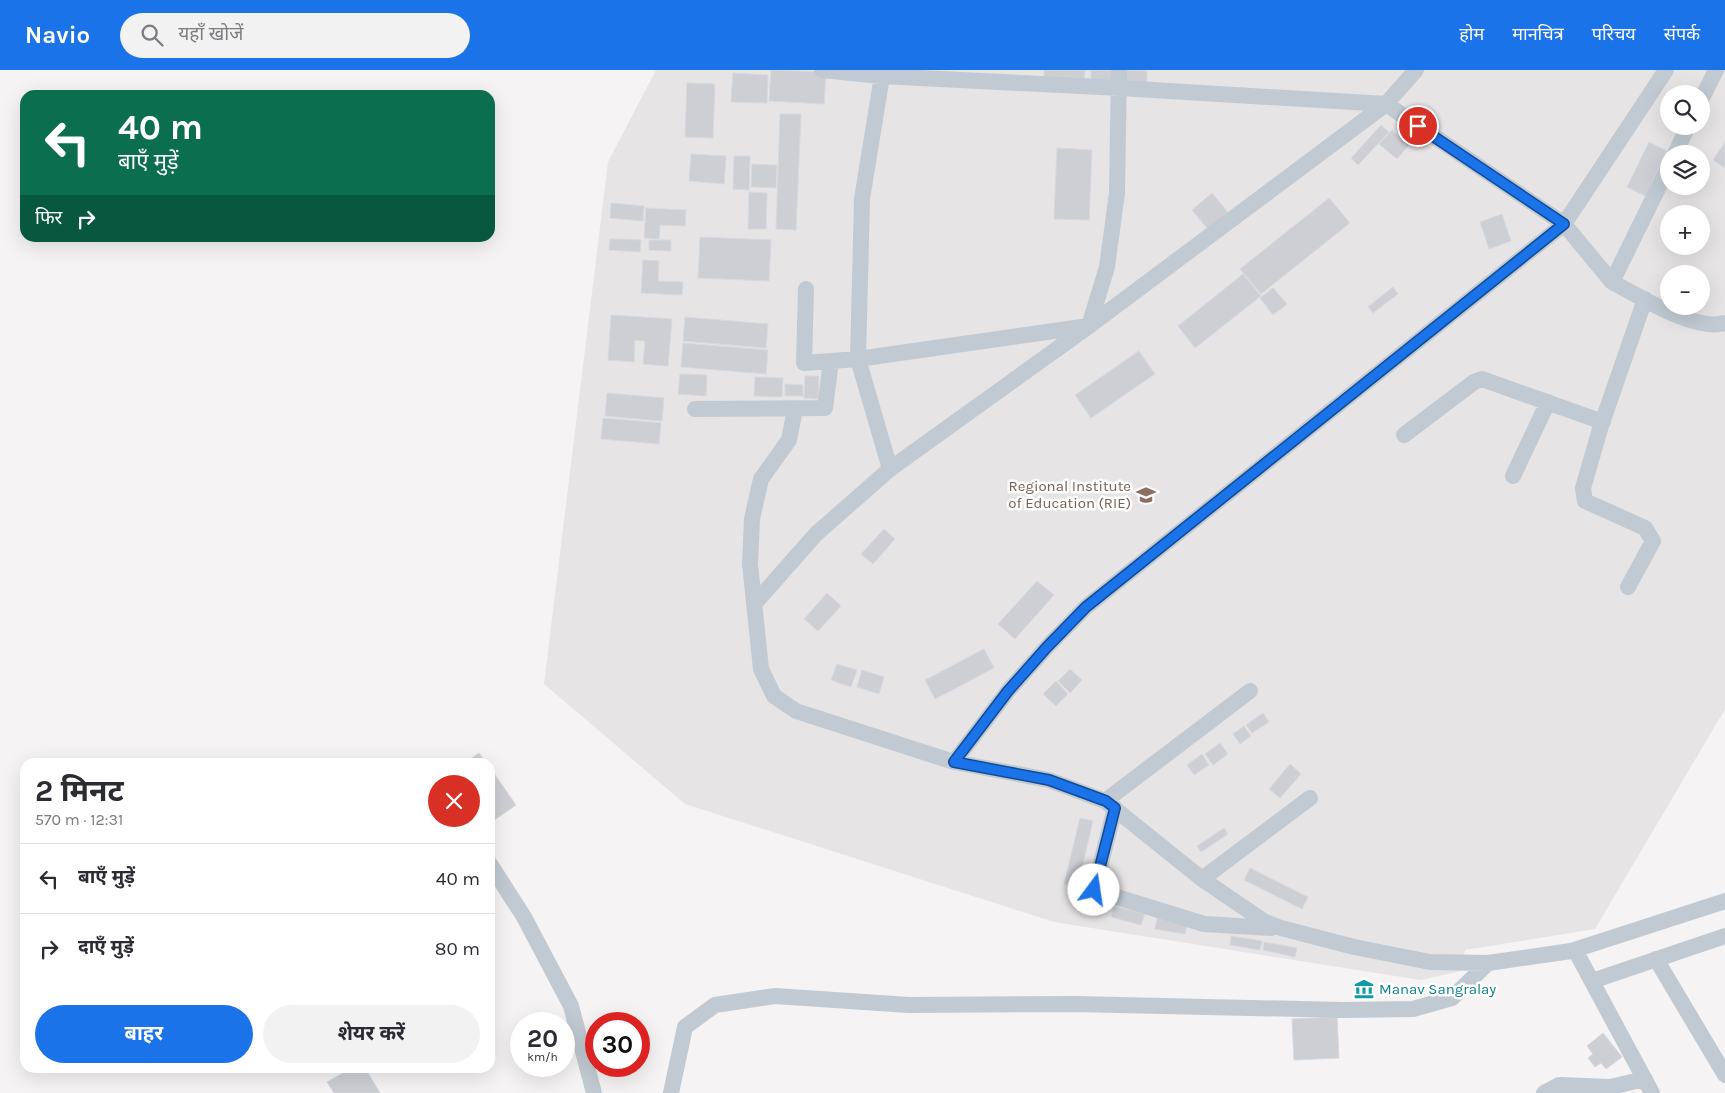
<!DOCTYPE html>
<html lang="hi">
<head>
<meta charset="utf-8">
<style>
	:root { --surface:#fff; --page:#f2f2f3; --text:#2b2b33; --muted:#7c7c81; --line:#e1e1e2; --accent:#1a73e8 }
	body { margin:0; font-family:Karla,"Noto Sans Devanagari",sans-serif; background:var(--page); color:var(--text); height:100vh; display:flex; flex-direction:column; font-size:19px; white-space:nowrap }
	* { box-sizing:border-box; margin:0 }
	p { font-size:16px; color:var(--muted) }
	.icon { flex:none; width:28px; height:28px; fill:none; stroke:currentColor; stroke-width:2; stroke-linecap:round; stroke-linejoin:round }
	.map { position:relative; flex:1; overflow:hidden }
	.drawer { position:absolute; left:20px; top:688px; width:475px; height:315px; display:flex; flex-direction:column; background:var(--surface); border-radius:15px; box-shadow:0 5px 20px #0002 }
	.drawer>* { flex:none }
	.guide { position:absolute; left:20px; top:20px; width:475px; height:152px; border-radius:15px; box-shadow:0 5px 20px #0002; background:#0b6e4f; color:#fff; overflow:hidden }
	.tools { position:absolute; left:1660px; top:15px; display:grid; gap:10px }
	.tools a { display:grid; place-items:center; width:50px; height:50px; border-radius:50%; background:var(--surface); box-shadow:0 5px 20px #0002; font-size:25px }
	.speed { position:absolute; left:510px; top:942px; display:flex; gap:10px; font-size:25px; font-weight:700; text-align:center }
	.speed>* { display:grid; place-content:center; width:65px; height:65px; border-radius:50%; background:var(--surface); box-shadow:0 5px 20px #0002; line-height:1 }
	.speed small { font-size:12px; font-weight:400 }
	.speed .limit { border:8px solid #d22; background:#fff; color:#111 }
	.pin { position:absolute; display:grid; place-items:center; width:42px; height:42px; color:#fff; margin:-21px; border:2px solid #fff; border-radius:50%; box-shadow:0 1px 5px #0007 }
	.me { position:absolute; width:55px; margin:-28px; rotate:14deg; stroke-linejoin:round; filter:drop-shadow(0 0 4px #0008) }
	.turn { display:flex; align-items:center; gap:18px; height:105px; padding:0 15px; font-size:22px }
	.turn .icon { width:65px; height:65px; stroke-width:2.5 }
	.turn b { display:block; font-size:35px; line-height:42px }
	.then { display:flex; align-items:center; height:48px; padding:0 15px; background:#0003; gap:10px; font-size:19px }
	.round { display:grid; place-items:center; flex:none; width:52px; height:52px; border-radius:26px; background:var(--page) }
	.summary { display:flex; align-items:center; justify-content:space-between; height:85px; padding:0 15px }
	h1 { font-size:30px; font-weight:700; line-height:38px }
	.cta { display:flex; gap:10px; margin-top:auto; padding:10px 15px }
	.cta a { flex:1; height:58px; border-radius:30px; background:var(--accent); color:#fff; font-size:20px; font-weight:700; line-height:58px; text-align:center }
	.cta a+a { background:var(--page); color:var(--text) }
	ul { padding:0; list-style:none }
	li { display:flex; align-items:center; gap:15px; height:70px; padding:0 15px; border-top:1px solid var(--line) }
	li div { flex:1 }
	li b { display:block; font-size:19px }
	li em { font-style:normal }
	header { display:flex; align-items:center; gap:30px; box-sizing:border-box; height:70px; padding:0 25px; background:var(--accent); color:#fff }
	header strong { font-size:24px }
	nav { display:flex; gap:28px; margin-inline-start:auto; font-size:18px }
	.search { width:350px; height:45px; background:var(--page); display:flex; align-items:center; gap:12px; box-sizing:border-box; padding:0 18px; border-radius:28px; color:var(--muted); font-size:19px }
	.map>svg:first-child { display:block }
</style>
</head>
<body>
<header>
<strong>Navio</strong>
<div class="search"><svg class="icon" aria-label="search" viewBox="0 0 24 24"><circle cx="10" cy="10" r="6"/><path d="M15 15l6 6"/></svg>यहाँ खोजें</div>
<nav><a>होम</a><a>मानचित्र</a><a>परिचय</a><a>संपर्क</a></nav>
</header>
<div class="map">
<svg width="1725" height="1023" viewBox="0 0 1725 1023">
	<rect width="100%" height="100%" fill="#f5f3f3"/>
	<path fill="#e6e4e5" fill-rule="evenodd" d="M656,0h1069v639l-130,220 -130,21 -4,21 -40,9 -367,-58 -369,-118 -141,-120 64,-522zM1669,24h32v32h-32zM1669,84h32v32h-32zM1669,144h32v32h-32zM1669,204h32v32h-32z"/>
	<path fill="#cdcfd5" stroke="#d7d9de" d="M771,0l55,2 -2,32 -55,-3z
		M1044,0h41l-1,14 -40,-2z
		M1091,0h22v10h-22z
		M1125,0l22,1v15h-22z
		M733,3l35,2 -1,28 -36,-1z
		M687,13l28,1 -2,54 -28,-1z
		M780,44h21l-5,116 -20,-1z
		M1381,55l8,7 -31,33 -7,-7z
		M1392,60l17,15 -12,14 -18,-15z
		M1649,72l18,9 -17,35 4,2 -5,10 -22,-11z
		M1725,72v26l-12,-8z
		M1057,78l35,2 -3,70 -35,-1z
		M691,84l35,2 -2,28 -35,-3z
		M734,86h16l-1,34 -16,-1z
		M752,94l25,1 -1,23 -25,-1z
		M749,122l18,1 -1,36h-18z
		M1212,123l19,23 -20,17 -19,-23z
		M1329,128l21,25 -89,71 -21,-25z
		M611,133l33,3 -1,15 -33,-3z
		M646,138l40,2 -1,16 -25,-1 -1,14 -15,-1z
		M1502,144l9,27 -22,8 -9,-27z
		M700,167l71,3 -2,41 -71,-3z
		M610,169l31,1 -1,12 -31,-2z
		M649,170h22v11l-22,-1z
		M643,190l16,1 -1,20 25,1 -1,13 -41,-2z
		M1243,204l18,22 -66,52 -17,-22z
		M1393,217l5,7 -25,19 -5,-6z
		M1273,218l14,16 -14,11 -13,-17z
		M611,245l61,4 -4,47 -25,-2 2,-23 -10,-1 -1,22 -26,-2z
		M685,247l83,7 -2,24 -83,-7z
		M683,273l85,7 -2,24 -85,-7z
		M1139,281l16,23 -64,44 -16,-23z
		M680,304l27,1 -1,21 -28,-2z
		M805,306h14l-1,23 -14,-1z
		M755,307l28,1 -1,19 -28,-1z
		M785,314l18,1v11h-18z
		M607,323l57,5 -2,23 -57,-5z
		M603,348l58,5 -2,21 -58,-5z
		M884,459l11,10 -22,25 -12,-10z
		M1037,511l17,14 -39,44 -17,-15z
		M827,523l14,13 -23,25 -14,-12z
		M984,579l10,19 -59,31 -10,-19z
		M837,594l20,6 -6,17 -20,-7z
		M1070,599l12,11 -12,13 -12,-12z
		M862,600l22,7 -5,17 -22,-7z
		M1056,611l12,13 -12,12 -13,-12z
		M1263,643l6,9 -17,11 -6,-8z
		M1244,656l7,10 -11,8 -7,-10z
		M1220,673l8,11 -15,11 -8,-11z
		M479,683l7,9h-20z
		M1202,684l7,11 -15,10 -7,-10z
		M1290,694l11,10 -21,24 -11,-9z
		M490,698l26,37 -26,18z
		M1080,748l13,3 -16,67 -13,-4z
		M1224,758l4,6 -27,18 -4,-6z
		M1250,798l58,29 -6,12 -58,-29z
		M1114,836l31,8 -4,11 -30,-8z
		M1157,848l30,6 -2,10 -30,-5z
		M1231,866l31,5 -2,9 -30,-5z
		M1264,872l33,6 -2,9 -32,-7z
		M1337,947l2,41 -45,2 -2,-41z
		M1603,963l19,24 -16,12 -5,-6 -6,4 -7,-9 5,-4 -6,-8z
		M352,998h13l15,25h-46l-7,-11z"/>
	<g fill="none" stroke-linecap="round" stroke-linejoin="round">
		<path stroke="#c1cad2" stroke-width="16" d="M822,0l59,6 239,12 266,16 178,120 48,58 57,-116
			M883,0l-21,129 -4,160 32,110
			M1701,30l15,-30
			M1675,84l13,-28
			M1612,212c27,14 82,50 113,41
			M806,219l-2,74 54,-4 231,-33 18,-59 10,-74 2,-123
			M695,339l130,-1 6,-47
			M795,339l-6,31 -28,39 -9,40 -2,45 11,105 13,27 22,15 158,51 95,18 56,21 97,78 63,43 16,6 73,19 76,15 58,1 83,-12 154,-50
			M1404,365l70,-53 8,-3 121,43
			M1513,406l35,-74
			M1628,517l25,-46 -8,-13 -60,-27 -2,-13 17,-59 45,-130
			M755,533l61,-69 74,-65 199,-143 297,-222 30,-34
			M954,692l54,-71 39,-44 39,-40 478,-383 102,-154
			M1105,731l145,-110
			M1115,738l-21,82 110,34 67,4
			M490,794l34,53 47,89 23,87
			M1202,809l108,-81
			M1575,880l77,143
			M1656,889l69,116
			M1592,911l133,-45
			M671,1023l14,-66 30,-22 60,-9 134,9 167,-1 267,6 70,-1 39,-11 36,-35
			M1544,1023l15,-8 51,2 35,-8"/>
	</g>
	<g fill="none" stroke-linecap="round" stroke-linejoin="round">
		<defs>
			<path id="route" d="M1094,820l21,-82 -9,-7 -57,-21 -95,-18 54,-71 39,-44 39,-40 478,-383 -146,-98"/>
		</defs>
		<use href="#route" stroke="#114b97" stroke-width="12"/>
		<use href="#route" stroke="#1a73e8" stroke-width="9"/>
	</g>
	<defs>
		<symbol id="university-bare" viewBox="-9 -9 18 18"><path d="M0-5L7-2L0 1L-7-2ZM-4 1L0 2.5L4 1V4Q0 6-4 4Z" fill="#8d6e63" stroke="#fff" stroke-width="2.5" paint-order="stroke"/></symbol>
		<symbol id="museum-bare" viewBox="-9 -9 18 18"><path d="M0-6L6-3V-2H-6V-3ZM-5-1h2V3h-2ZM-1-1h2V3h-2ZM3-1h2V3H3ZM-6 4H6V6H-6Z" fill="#0f9aa8" stroke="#fff" stroke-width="2.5" paint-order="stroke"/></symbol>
	</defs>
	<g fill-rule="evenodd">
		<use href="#university-bare" x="1132" y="411" width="28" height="28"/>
		<use href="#museum-bare" x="1350" y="905" width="28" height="28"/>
	</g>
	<g text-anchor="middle" stroke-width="5" stroke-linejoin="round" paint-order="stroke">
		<g font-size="15" fill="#785e54" stroke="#fff" text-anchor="end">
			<text x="1131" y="421">Regional Institute<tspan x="1131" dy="17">of Education (RIE)</tspan></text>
		</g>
		<g font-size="15" fill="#0d838f" stroke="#fff" text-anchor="start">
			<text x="1379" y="924">Manav Sangralay</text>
		</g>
	</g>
</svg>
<div class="tools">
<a><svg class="icon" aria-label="search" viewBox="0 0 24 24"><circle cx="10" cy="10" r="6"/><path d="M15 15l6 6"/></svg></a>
<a><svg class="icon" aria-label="layers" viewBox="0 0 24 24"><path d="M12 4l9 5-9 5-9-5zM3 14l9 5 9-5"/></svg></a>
<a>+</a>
<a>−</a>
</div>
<div class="speed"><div>20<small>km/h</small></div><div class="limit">30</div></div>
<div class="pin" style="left:1418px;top:56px;background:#d93025"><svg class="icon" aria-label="arrive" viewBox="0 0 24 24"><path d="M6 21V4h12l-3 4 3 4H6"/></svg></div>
<svg class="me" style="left:1094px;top:820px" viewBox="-20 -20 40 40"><circle r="19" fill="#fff"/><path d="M0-13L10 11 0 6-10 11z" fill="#1a73e8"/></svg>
<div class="guide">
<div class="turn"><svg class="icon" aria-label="left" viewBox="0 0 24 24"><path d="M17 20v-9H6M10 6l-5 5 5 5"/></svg><div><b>40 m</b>बाएँ मुड़ें</div></div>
<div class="then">फिर<svg class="icon" aria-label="right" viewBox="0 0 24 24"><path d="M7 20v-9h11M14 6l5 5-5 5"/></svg></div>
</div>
<section class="drawer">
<div class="summary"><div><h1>2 मिनट</h1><p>570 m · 12:31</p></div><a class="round" style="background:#d93025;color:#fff"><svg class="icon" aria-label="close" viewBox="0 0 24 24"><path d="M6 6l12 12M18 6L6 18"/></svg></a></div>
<ul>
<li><svg class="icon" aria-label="left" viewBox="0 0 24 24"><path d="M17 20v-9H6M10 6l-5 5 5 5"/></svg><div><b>बाएँ मुड़ें</b></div><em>40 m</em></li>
<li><svg class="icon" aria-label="right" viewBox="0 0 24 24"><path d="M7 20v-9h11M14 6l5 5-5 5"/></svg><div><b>दाएँ मुड़ें</b></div><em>80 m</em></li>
</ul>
<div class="cta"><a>बाहर</a><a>शेयर करें</a></div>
</section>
</div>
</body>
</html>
